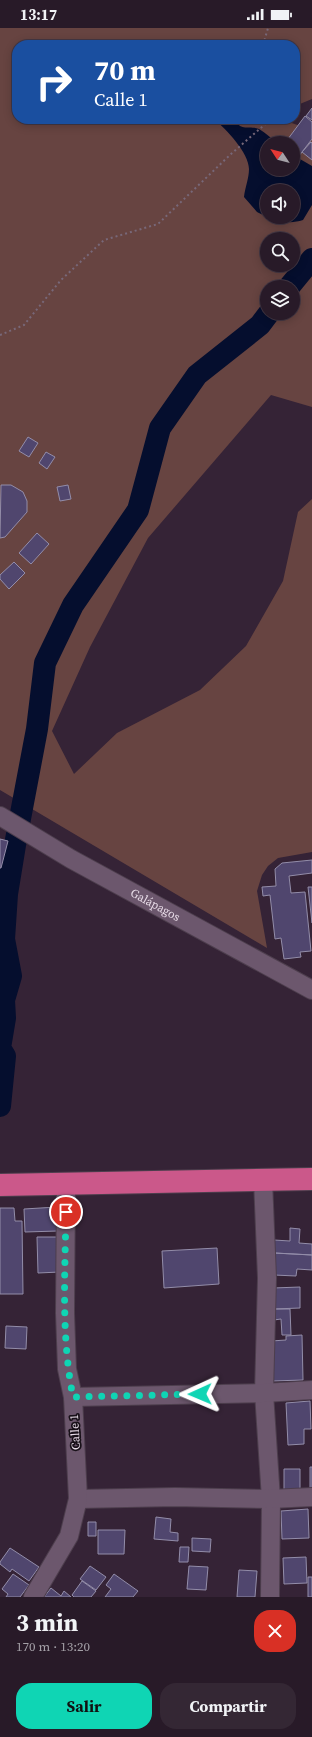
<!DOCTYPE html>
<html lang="es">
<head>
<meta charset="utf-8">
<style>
	:root { --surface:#281a28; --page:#342734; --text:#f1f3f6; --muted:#a5a1a8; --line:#443845; --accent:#0fd5b4 }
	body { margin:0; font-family:"Source Serif 4",serif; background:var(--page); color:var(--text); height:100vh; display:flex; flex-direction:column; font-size:15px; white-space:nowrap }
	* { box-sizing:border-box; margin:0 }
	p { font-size:13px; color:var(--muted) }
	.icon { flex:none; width:22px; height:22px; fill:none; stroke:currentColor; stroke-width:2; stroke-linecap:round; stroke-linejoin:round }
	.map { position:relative; height:1569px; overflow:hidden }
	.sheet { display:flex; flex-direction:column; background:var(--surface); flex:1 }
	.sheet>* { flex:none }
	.top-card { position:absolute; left:12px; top:12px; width:288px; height:84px; border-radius:16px; box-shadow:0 2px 10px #0003,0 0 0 1px var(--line); background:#1a4fa0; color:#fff; overflow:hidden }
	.needle { width:26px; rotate:306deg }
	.controls { position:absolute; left:260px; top:108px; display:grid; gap:8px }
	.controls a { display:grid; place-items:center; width:40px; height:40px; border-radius:50%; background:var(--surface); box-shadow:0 2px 10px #0003,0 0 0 1px var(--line); font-size:20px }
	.pin { position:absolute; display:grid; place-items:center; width:34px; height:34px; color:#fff; margin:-17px; border:2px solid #fff; border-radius:50%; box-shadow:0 1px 4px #0007 }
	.me { position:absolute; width:44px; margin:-22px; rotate:269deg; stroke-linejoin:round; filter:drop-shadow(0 0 3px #0008) }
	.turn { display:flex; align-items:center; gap:14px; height:84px; padding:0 16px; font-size:18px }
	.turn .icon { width:52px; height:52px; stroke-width:2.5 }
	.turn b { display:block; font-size:28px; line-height:34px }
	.round { display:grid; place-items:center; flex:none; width:42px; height:42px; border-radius:16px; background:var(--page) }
	.headline { display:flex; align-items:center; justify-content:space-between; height:68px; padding:0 16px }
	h1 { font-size:24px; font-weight:700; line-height:30px }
	.primary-button { display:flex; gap:8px; margin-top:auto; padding:8px 16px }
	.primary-button a { flex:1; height:46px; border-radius:16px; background:var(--accent); color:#111; font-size:16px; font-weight:700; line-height:46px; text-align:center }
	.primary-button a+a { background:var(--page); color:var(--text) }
	.status { display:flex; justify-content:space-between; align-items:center; height:28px; padding:0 20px; background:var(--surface); direction:ltr }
	.status svg { height:11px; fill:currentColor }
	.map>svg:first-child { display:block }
</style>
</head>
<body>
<div class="status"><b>13:17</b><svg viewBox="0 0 49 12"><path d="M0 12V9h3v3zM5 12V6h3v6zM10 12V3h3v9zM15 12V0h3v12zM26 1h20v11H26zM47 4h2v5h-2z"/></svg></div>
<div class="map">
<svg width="312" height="1569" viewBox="0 0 312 1569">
	<rect width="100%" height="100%" fill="#352336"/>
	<path fill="#674441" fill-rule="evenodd" d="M0,0h312v71l-17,7v-61h-278v74h263l32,11v277l-41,-12 -123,143 -58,109 -38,84 22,43 43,-41 83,-43 46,-44 37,-65 15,-69 14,-13v353l-34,6 -10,8 -6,9 -5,16 10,57 -267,-158zM267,115h26v26h-26zM267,163h26v26h-26zM267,211h26v26h-26zM267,259h26v26h-26z"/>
	<path fill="#050e2e" d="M214,91h21c5,13 14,6 24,10 7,4 12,9 18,14h-10v26h26v-14l19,11v39l-9,15c-12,4 -23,2 -36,-3h26v-26h-26v26l-10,-5 -13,-15c1,-9 5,-19 5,-28 0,-16 -23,-40 -35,-50z"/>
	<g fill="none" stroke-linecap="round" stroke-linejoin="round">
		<path stroke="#050e2e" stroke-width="22" d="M289,259l23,-28
			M0,1020l5,-30 -1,-18 7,-24 -7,-37 3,-45 8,-49 22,-116 8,-66 28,-58 65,-95 22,-82 37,-53 63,-50 9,-12
			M0,1020l5,8 -5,50"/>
	</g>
	<path fill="#50466e" stroke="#938da9" d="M312,80v12l-6,-4z
		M305,88l7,6v17l-13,17 -6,-4v-9h-8z
		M311,114l1,1v17l-10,-8z
		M28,409l10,6 -9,14 -10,-6z
		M46,424l9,5 -8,12 -8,-6z
		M1,457h10l12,7 4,9v11l-22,25 -5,1z
		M68,457l3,14 -11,2 -3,-14z
		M37,505l12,11 -18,20 -12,-11z
		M14,534l11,11 -16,16 -9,-10v-4z
		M0,811l8,2 -7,27h-1z
		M312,832v13l-23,3 2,17 14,-1 6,59 -11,1 1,5 -17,2 -3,-21 -6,1 -5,-44 -7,1 -1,-9 14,-1 -1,-17 7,-6z
		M308,859h4v36z
		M57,1179l1,24 -33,1 -1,-23z
		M0,1180h14l1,13h7l1,73h-23z
		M290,1200l10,1 -1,14 13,1v11l-38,-2v-13l16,1z
		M37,1209h22l1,35 -22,1z
		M217,1220l2,36 -55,4 -2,-37z
		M275,1225l37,2v15l-15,-1 -1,7 -22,-1z
		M300,1259v21l-26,1 -1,-21z
		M273,1281h17l1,26h-9l-1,-16 -7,1z
		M6,1298l21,1 -1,22 -21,-1z
		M302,1307l1,45 -31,1 -1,-40 15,-1v-4z
		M310,1373l1,28h-7v15l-16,1 -2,-42z
		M310,1439h2v23h-2z
		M284,1441h16v21h-16z
		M308,1481l1,29 -27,1 -1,-28z
		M156,1489l15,2 -1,13 8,1v8l-24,-2z
		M88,1494h8v14h-8z
		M98,1502h27l-1,24h-26z
		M192,1510l19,1 -1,13 -18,-1z
		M180,1519h9l-1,15h-9z
		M10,1520l29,19 -10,14 -17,-12 -2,3 -10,-8v-2z
		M306,1529l1,26 -23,1 -1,-26z
		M90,1538l16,11 -10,13 -16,-11z
		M189,1538l19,1 -2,23 -19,-1z
		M239,1542l18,1 -2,26h-18z
		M13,1546l16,11 -9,12h-14l2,-3 -6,-5z
		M114,1546l24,17 -5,6h-28l6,-8 -5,-4z
		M308,1549h4v20h-4z
		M82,1553l14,10 -5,6h-17l-2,-2z
		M51,1560l10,8 3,-5 7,6h-27z"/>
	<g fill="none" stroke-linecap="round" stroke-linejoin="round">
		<defs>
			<g id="minor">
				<path id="s1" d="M0,788l71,43 241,131"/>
				<path d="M263,1152l4,98 -3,115 7,106 -1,98"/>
				<path d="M73,1369l191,-4 48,-3"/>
				<path d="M78,1471l97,-2 96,2 41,-2"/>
				<path d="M33,1569l36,-61 9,-37 -5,-102 -6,-28 -2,-56 1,-130"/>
			</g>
			<path id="highway" d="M0,1157l312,-6"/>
		</defs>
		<use href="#minor" stroke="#4d3e4d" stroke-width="20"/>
		<use href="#highway" stroke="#4d3e4d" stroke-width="24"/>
		<path stroke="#786879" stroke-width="2" stroke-dasharray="2 3" stroke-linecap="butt" d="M263,17l5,-17
			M0,307l24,-10 37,-45 43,-40 54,-16 73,-70 40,-35"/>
		<use href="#minor" stroke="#6c576d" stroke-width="18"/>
		<use href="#highway" stroke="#cb588a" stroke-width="22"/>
	</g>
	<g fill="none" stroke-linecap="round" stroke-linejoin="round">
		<path stroke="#0fd5b4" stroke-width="7" stroke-dasharray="0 12.6" d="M66,1184c-1,61 -5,125 7,185l127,-3"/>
	</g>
	<g text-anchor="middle" stroke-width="3.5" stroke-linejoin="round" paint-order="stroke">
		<g font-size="12" fill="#e7dbe7" stroke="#181018">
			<text dy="4" stroke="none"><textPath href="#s1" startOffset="179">Galápagos</textPath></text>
			<text transform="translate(75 1404) rotate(-93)" y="4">Calle 1</text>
		</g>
	</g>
</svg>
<div class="controls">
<a><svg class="needle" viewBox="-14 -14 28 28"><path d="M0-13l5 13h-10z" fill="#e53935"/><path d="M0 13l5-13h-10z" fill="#a5a1a8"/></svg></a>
<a><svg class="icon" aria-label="sound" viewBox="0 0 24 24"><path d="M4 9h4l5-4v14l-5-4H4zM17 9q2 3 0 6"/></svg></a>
<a><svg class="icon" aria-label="search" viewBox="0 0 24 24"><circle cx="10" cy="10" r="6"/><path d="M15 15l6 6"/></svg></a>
<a><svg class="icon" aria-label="layers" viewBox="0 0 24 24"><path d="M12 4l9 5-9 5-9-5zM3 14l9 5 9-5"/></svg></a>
</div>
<div class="pin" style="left:66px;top:1184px;background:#d93025"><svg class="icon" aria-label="arrive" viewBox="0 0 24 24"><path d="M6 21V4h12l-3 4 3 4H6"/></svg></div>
<svg class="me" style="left:200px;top:1366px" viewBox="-20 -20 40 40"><path d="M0-17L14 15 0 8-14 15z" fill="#0fd5b4" stroke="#fff" stroke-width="4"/></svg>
<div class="top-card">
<div class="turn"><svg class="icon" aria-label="right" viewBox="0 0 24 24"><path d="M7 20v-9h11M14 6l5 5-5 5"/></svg><div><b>70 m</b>Calle 1</div></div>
</div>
</div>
<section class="sheet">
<div class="headline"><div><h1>3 min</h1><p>170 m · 13:20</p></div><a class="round" style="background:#d93025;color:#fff"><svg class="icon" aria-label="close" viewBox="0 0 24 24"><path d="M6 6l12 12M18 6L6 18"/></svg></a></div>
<div class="primary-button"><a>Salir</a><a>Compartir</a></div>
</section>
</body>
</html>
